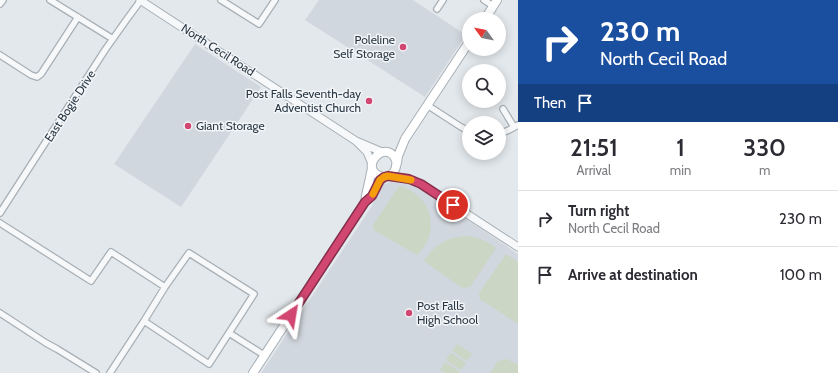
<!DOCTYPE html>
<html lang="en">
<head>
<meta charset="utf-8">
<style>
	:root { --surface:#fff; --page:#f7f7f7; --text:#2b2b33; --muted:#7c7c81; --line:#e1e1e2 }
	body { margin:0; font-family:Cabin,sans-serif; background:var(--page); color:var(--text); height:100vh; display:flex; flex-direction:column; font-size:15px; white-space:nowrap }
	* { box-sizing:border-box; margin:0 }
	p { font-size:13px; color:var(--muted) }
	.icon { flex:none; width:22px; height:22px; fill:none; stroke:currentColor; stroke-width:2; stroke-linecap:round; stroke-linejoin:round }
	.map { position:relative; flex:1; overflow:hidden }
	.side { display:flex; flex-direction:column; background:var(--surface); width:320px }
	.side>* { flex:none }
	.banner { background:#1a4fa0; color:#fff; overflow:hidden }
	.needle { width:26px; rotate:303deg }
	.tools { position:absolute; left:462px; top:12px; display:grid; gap:8px }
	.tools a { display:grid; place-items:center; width:44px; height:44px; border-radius:50%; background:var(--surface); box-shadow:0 2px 10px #0003; font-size:20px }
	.pin { position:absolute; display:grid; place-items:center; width:34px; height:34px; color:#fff; margin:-17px; border:2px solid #fff; border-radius:50%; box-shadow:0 1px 4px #0007 }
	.me { position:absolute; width:44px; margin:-22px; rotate:33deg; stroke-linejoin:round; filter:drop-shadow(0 0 3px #0008) }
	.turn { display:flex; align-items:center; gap:14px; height:84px; padding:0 16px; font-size:18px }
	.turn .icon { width:52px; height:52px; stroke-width:2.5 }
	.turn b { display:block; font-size:28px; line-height:34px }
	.then { display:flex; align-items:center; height:38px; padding:0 16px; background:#0003; gap:8px; font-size:15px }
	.eta { display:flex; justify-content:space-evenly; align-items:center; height:68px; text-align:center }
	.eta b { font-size:24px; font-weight:600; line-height:28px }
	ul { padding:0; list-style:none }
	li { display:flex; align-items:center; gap:12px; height:56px; padding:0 16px; border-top:1px solid var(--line) }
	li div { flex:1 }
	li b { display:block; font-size:15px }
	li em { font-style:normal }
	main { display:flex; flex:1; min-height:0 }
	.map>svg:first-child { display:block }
</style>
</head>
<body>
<main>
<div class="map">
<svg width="518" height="373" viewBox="0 0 518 373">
	<rect width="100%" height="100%" fill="#e3e8ec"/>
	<path fill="#d1d7de" d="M319,0h94l53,35 -41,62 -120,-77z
		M195,44l66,43 -80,120 -67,-43z
		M391,182l21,2 10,5 96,65v119h-257l111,-167 7,-16 4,-5z"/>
	<path fill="#cbd6c4" d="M399,186c33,8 43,46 18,69l-43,-25 -1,-5z
		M463,236c13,0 23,4 33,12l-26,39 -8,1 -38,-27c9,-15 22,-23 39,-25z
		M506,254l12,8v62l-38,-25 -1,-6z
		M457,344l15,10 -5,7 -15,-10z
		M451,353l15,10 -5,7 -15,-10z
		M507,359l11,6v8h-28l8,-12z
		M445,362l15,10 -1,1h-13l-6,-3z"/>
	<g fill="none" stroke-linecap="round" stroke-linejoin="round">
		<defs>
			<path id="minor" d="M50,0l63,39
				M221,0l38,24 16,-24
				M484,0l9,6
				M0,4l3,-4
				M437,9l6,-9
				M0,55l31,20 6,2 4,-3 37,-57
				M427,105l34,22 8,4
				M503,109l11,18
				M499,134l10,-4 9,-5
				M0,213l105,-163 22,-31 14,-19
				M0,223l91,58 20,-29 54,35
				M189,253l65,41 -45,70 -65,-43 21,-34z
				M0,313l46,30 11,6 39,24
				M229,333l35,22
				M110,373l34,-52"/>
			<path id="tertiary" d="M140,0l216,141 26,11
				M357,142l10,10 5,12
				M388,176l21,3 12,5 97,63"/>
			<path id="secondary" d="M485,19l12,-19
				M397,163l1,-7 7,-17 64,-97
				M365,202l1,-6 6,-28
				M253,373l112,-171c10,-7 9,-15 16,-22 4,-4 10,-4 13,-8 2,-4 3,-8 2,-12 -11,-24 -41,12 -12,17"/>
		</defs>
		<use href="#minor" stroke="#a8b0b6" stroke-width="8"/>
		<use href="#tertiary" stroke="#a8b0b6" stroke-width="9"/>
		<use href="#secondary" stroke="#a8b0b6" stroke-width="10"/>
		<use href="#minor" stroke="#f6f8fa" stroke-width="5.5"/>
		<use href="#tertiary" stroke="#f6f8fa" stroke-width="7"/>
		<use href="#secondary" stroke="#fff" stroke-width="8"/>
	</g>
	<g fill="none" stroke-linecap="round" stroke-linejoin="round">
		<defs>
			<path id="route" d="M291,315l74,-113 7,-6 8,-16 4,-3 4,-1 21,3 12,5 32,21"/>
		</defs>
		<use href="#route" stroke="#882e4a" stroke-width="10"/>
		<use href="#route" stroke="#d14772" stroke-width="7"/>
		<path stroke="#f59e0b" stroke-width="7" d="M373,194l7,-14 4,-3 4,-1 23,4"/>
	</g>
	<g fill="#d14772" stroke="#f3f6f9" stroke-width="1.5">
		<circle cx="403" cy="47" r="4"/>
		<circle cx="369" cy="101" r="4"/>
		<circle cx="188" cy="126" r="4"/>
		<circle cx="409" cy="313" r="4"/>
	</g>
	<g text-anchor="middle" stroke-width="3" stroke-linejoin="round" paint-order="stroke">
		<g font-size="12" fill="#2a3844" stroke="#f3f6f9" text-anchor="end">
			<text x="395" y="44">Poleline<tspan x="395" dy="14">Self Storage</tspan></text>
			<text x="361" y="98">Post Falls Seventh-day<tspan x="361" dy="14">Adventist Church</tspan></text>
			<text x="196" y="130" text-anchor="start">Giant Storage</text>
			<text x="417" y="310" text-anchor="start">Post Falls<tspan x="417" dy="14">High School</tspan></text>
		</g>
		<g font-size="12" fill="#2a3844" stroke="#f3f6f9">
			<text transform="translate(218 50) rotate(33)" y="4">North Cecil Road</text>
			<text transform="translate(70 106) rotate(-57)" y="4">East Bogie Drive</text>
		</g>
	</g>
</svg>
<div class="tools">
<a><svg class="needle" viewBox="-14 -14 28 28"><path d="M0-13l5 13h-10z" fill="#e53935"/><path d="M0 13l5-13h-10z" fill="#7c7c81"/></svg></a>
<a><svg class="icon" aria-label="search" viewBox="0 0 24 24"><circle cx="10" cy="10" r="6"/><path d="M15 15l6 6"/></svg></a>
<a><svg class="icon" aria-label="layers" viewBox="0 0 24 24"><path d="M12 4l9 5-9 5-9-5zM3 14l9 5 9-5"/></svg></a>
</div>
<div class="pin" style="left:453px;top:205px;background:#d93025"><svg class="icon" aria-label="arrive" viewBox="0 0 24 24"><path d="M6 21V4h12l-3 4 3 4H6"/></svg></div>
<svg class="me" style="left:291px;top:315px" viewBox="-20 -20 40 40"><path d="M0-17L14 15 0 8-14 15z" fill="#d14772" stroke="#fff" stroke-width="4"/></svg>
</div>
<section class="side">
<div class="banner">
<div class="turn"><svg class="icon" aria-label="right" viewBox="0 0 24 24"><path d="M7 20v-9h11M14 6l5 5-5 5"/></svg><div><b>230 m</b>North Cecil Road</div></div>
<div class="then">Then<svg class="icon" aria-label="arrive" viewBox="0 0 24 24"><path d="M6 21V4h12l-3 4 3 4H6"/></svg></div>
</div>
<div class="eta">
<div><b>21:51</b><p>Arrival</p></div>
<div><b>1</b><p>min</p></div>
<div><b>330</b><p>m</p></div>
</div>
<ul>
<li><svg class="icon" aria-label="right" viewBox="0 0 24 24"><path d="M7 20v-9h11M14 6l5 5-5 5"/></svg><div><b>Turn right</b><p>North Cecil Road</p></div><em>230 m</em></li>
<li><svg class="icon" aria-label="arrive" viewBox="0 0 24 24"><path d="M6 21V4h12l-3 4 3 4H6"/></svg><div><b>Arrive at destination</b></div><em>100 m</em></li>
</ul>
</section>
</main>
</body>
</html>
